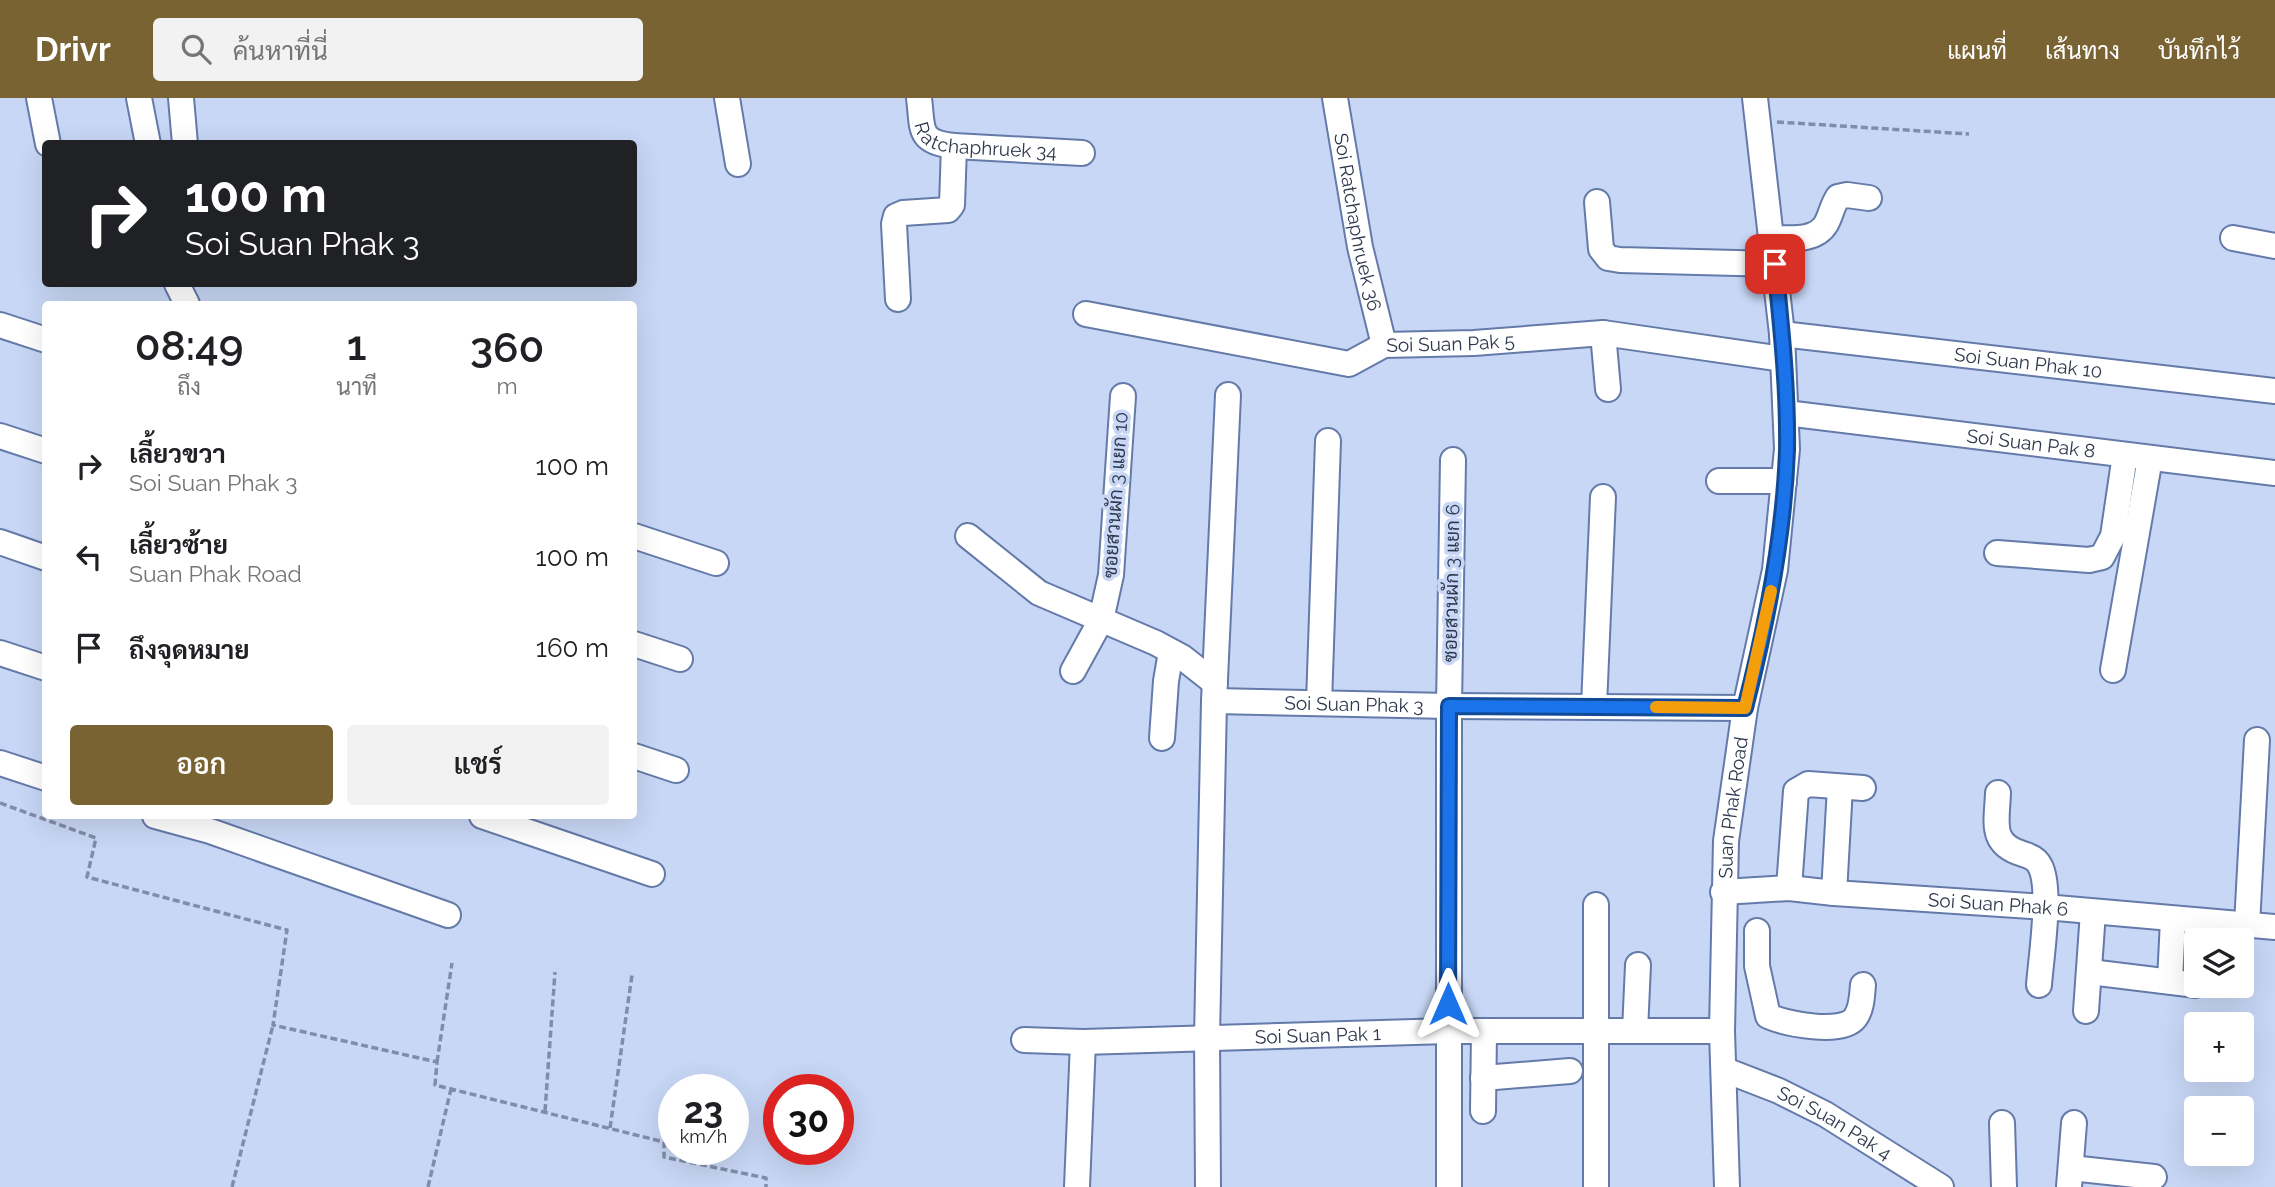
<!DOCTYPE html>
<html lang="th">
<head>
<meta charset="utf-8">
<style>
	:root { --surface:#fff; --page:#f2f2f2; --text:#202124; --muted:#757577; --accent:#796332 }
	body { margin:0; font-family:Raleway,Sarabun,sans-serif; background:var(--page); color:var(--text); height:100vh; display:flex; flex-direction:column; font-size:26px; white-space:nowrap }
	* { box-sizing:border-box; margin:0 }
	p { font-size:23px; color:var(--muted) }
	.icon { flex:none; width:38px; height:38px; fill:none; stroke:currentColor; stroke-width:2; stroke-linecap:round; stroke-linejoin:round }
	.map { position:relative; flex:1; overflow:hidden }
	.details { position:absolute; left:42px; top:203px; width:595px; height:518px; display:flex; flex-direction:column; background:var(--surface); border-radius:7px; box-shadow:0 7px 28px #0002 }
	.details>* { flex:none }
	.guide { position:absolute; left:42px; top:42px; width:595px; height:147px; border-radius:7px; box-shadow:0 7px 28px #0002; background:#202124; color:#fff; overflow:hidden }
	.fabs { position:absolute; left:2184px; top:830px; display:grid; gap:14px }
	.fabs a { display:grid; place-items:center; width:70px; height:70px; border-radius:7px; background:var(--surface); box-shadow:0 7px 28px #0002; font-size:35px }
	.speed { position:absolute; left:658px; top:976px; display:flex; gap:14px; font-size:35px; font-weight:700; text-align:center }
	.speed>* { display:grid; place-content:center; width:91px; height:91px; border-radius:50%; background:var(--surface); box-shadow:0 7px 28px #0002; line-height:1 }
	.speed small { font-size:18px; font-weight:400 }
	.speed .limit { border:10px solid #d22; background:#fff; color:#111 }
	.pin { position:absolute; display:grid; place-items:center; width:60px; height:60px; color:#fff; margin:-30px; border-radius:14px; box-shadow:0 4px 10px #0006 }
	.me { position:absolute; width:77px; margin:-38px; rotate:0deg; stroke-linejoin:round; filter:drop-shadow(0 0 5px #0008) }
	.turn { display:flex; align-items:center; gap:24px; height:147px; padding:0 28px; font-size:32px }
	.turn .icon { width:91px; height:91px; stroke-width:2.5 }
	.turn b { display:block; font-size:49px; line-height:60px }
	.eta { display:flex; justify-content:space-evenly; align-items:center; height:119px; text-align:center }
	.eta b { font-size:42px; font-weight:600; line-height:49px }
	.primary-button { display:flex; gap:14px; margin-top:auto; padding:14px 28px }
	.primary-button a { flex:1; height:80px; border-radius:7px; background:var(--accent); color:#fff; font-size:28px; font-weight:600; line-height:80px; text-align:center }
	.primary-button a+a { background:var(--page); color:var(--text) }
	ul { padding:0; list-style:none }
	li { display:flex; align-items:center; gap:21px; height:91px; padding:0 28px }
	li div { flex:1 }
	li b { display:block; font-size:26px }
	li em { font-style:normal }
	header { display:flex; align-items:center; gap:42px; box-sizing:border-box; height:98px; padding:0 35px; background:var(--accent); color:#fff }
	header strong { font-size:33px }
	nav { display:flex; gap:38px; margin-inline-start:auto; font-size:24px }
	.search { width:490px; height:63px; background:var(--page); display:flex; align-items:center; gap:18px; box-sizing:border-box; padding:0 24px; border-radius:7px; color:var(--muted); font-size:26px }
	.map>svg:first-child { display:block }
</style>
</head>
<body>
<header>
<strong>Drivr</strong>
<div class="search"><svg class="icon" aria-label="search" viewBox="0 0 24 24"><circle cx="10" cy="10" r="6"/><path d="M15 15l6 6"/></svg>ค้นหาที่นี่</div>
<nav><a>แผนที่</a><a>เส้นทาง</a><a>บันทึกไว้</a></nav>
</header>
<div class="map">
<svg width="2275" height="1089" viewBox="0 0 2275 1089">
	<rect width="100%" height="100%" fill="#c8d7f6"/>
	<g fill="none" stroke-linecap="round" stroke-linejoin="round">
		<defs>
			<g id="minor">
				<path d="M39,0l9,46"/>
				<path d="M139,0l9,46"/>
				<path d="M181,0l4,46"/>
				<path d="M727,0l11,66"/>
				<path id="s1" d="M919,0c4,31 -2,44 35,48l128,7"/>
				<path id="s2" d="M1335,0l25,149 24,98"/>
				<path d="M1597,104l4,47 7,9 12,2 155,4"/>
				<path d="M1772,140c18,0 43,4 54,-14 5,-9 6,-18 12,-27l9,-2 22,3"/>
				<path d="M2233,140l42,8"/>
				<path d="M177,186l10,20"/>
				<path d="M898,201l-4,-75 2,-8 7,-3 45,-3 4,-5 2,-59"/>
				<path id="s3" d="M1086,216l263,50 35,-19 90,-2 129,-10 179,26"/>
				<path d="M0,227l46,15"/>
				<path d="M1603,235l5,56"/>
				<path id="s4" d="M1782,236l493,57"/>
				<path id="s5" d="M1786,315l489,60"/>
				<path d="M0,338l46,15"/>
				<path d="M1719,383h65"/>
				<path d="M634,438l82,27"/>
				<path d="M968,438l71,57 117,50 26,14 33,26"/>
				<path d="M0,444l46,16"/>
				<path d="M1997,455l92,7 13,-3 11,-21 12,-81"/>
				<path d="M634,546l46,15"/>
				<path d="M0,555l46,15"/>
				<path d="M2113,572l37,-212"/>
				<path d="M1073,573l28,-51 10,-45 12,-179"/>
				<path id="s6" d="M1214,603l235,5 296,2"/>
				<path d="M1319,605l9,-262"/>
				<path d="M1594,608l9,-209"/>
				<path d="M1162,640l4,-57 5,-29"/>
				<path d="M634,658l42,14"/>
				<path d="M0,665l46,15"/>
				<path d="M1998,695c-1,29 -9,51 25,61 7,2 14,5 17,12 12,22 1,92 -1,119"/>
				<path d="M155,718l55,15 238,84"/>
				<path d="M482,718l170,58"/>
				<path d="M1789,790l7,-97 12,-7 55,4"/>
				<path id="s7" d="M1723,794l66,-4 45,5 211,14 230,20"/>
				<path d="M1834,795l6,-106"/>
				<path d="M2247,827l10,-185"/>
				<path d="M1757,833v35l11,50c18,8 74,19 87,2 7,-9 7,-23 8,-33"/>
				<path d="M2090,874l106,13"/>
				<path d="M2170,883l3,-61"/>
				<path d="M2086,913l7,-99"/>
				<path d="M1635,933l3,-66"/>
				<path id="s8" d="M1024,942l59,2 365,-11h274"/>
				<path id="s9" d="M1725,972l54,21 46,23 116,73"/>
				<path d="M1483,980l87,-7"/>
				<path d="M1483,1013l1,-80"/>
				<path d="M2002,1025l2,64"/>
				<path d="M2071,1070l83,9"/>
				<path d="M1077,1089l6,-145"/>
				<path d="M1208,1089l-1,-150 7,-336 14,-306"/>
				<path d="M1449,1089v-481l4,-246"/>
				<path d="M1596,1089v-282"/>
				<path id="s10" d="M1727,1089l-5,-156 4,-190 19,-133 30,-138 12,-121 -5,-115 -27,-236"/>
				<path d="M2069,1089l5,-64"/>
			</g>
		</defs>
		<use href="#minor" stroke="#647aa9" stroke-width="28"/>
		<path stroke="#818da8" stroke-width="3.5" stroke-dasharray="7 3.5" stroke-linecap="butt" d="M1777,24l192,12
			M0,705l96,35 -9,39 200,53 -14,95 164,37 -2,23 229,57v15l102,21v9
			M437,964l15,-99
			M545,1013l10,-139
			M610,1030l22,-153
			M232,1089l41,-162
			M428,1089l23,-98"/>
		<use href="#minor" stroke="#fff" stroke-width="24"/>
	</g>
	<g fill="none" stroke-linecap="round" stroke-linejoin="round">
		<defs>
			<path id="route" d="M1448,906l1,-298 296,2c22,-85 39,-171 42,-258 1,-62 -6,-125 -12,-186"/>
		</defs>
		<use href="#route" stroke="#114b97" stroke-width="18"/>
		<use href="#route" stroke="#1a73e8" stroke-width="12"/>
		<path stroke="#f59e0b" stroke-width="12" d="M1656,609l89,1 26,-117"/>
	</g>
	<g text-anchor="middle" stroke-width="7" stroke-linejoin="round" paint-order="stroke">
		<g font-size="19" fill="#2f384d" stroke="#c8d7f6">
			<text dy="7" stroke="none"><textPath href="#s1" startOffset="98">Ratchaphruek 34</textPath></text>
			<text dy="7" stroke="none"><textPath href="#s2" startOffset="126">Soi Ratchaphruek 36</textPath></text>
			<text dy="7" stroke="none"><textPath href="#s3" startOffset="374">Soi Suan Pak 5</textPath></text>
			<text dy="7" stroke="none"><textPath href="#s4" startOffset="248">Soi Suan Phak 10</textPath></text>
			<text dy="7" stroke="none"><textPath href="#s5" startOffset="247">Soi Suan Pak 8</textPath></text>
			<text transform="translate(1115 397) rotate(-86)" y="7">ซอยสวนผัก 3 แยก 10</text>
			<text transform="translate(1451 485) rotate(-89)" y="7">ซอยสวนผัก 3 แยก 6</text>
			<text dy="7" stroke="none"><textPath href="#s6" startOffset="140">Soi Suan Phak 3</textPath></text>
			<text dy="7" stroke="none"><textPath href="#s10" startOffset="380">Suan Phak Road</textPath></text>
			<text dy="7" stroke="none"><textPath href="#s7" startOffset="276">Soi Suan Phak 6</textPath></text>
			<text dy="7" stroke="none"><textPath href="#s8" startOffset="294">Soi Suan Pak 1</textPath></text>
			<text dy="7" stroke="none"><textPath href="#s9" startOffset="122">Soi Suan Pak 4</textPath></text>
		</g>
	</g>
</svg>
<div class="fabs">
<a><svg class="icon" aria-label="layers" viewBox="0 0 24 24"><path d="M12 4l9 5-9 5-9-5zM3 14l9 5 9-5"/></svg></a>
<a>+</a>
<a>−</a>
</div>
<div class="speed"><div>23<small>km/h</small></div><div class="limit">30</div></div>
<div class="pin" style="left:1775px;top:166px;background:#d93025"><svg class="icon" aria-label="arrive" viewBox="0 0 24 24"><path d="M6 21V4h12l-3 4 3 4H6"/></svg></div>
<svg class="me" style="left:1448px;top:906px" viewBox="-20 -20 40 40"><path d="M0-17L14 15 0 8-14 15z" fill="#1a73e8" stroke="#fff" stroke-width="4"/></svg>
<div class="guide">
<div class="turn"><svg class="icon" aria-label="right" viewBox="0 0 24 24"><path d="M7 20v-9h11M14 6l5 5-5 5"/></svg><div><b>100 m</b>Soi Suan Phak 3</div></div>
</div>
<section class="details">
<div class="eta">
<div><b>08:49</b><p>ถึง</p></div>
<div><b>1</b><p>นาที</p></div>
<div><b>360</b><p>m</p></div>
</div>
<ul>
<li><svg class="icon" aria-label="right" viewBox="0 0 24 24"><path d="M7 20v-9h11M14 6l5 5-5 5"/></svg><div><b>เลี้ยวขวา</b><p>Soi Suan Phak 3</p></div><em>100 m</em></li>
<li><svg class="icon" aria-label="left" viewBox="0 0 24 24"><path d="M17 20v-9H6M10 6l-5 5 5 5"/></svg><div><b>เลี้ยวซ้าย</b><p>Suan Phak Road</p></div><em>100 m</em></li>
<li><svg class="icon" aria-label="arrive" viewBox="0 0 24 24"><path d="M6 21V4h12l-3 4 3 4H6"/></svg><div><b>ถึงจุดหมาย</b></div><em>160 m</em></li>
</ul>
<div class="primary-button"><a>ออก</a><a>แชร์</a></div>
</section>
</div>
</body>
</html>
